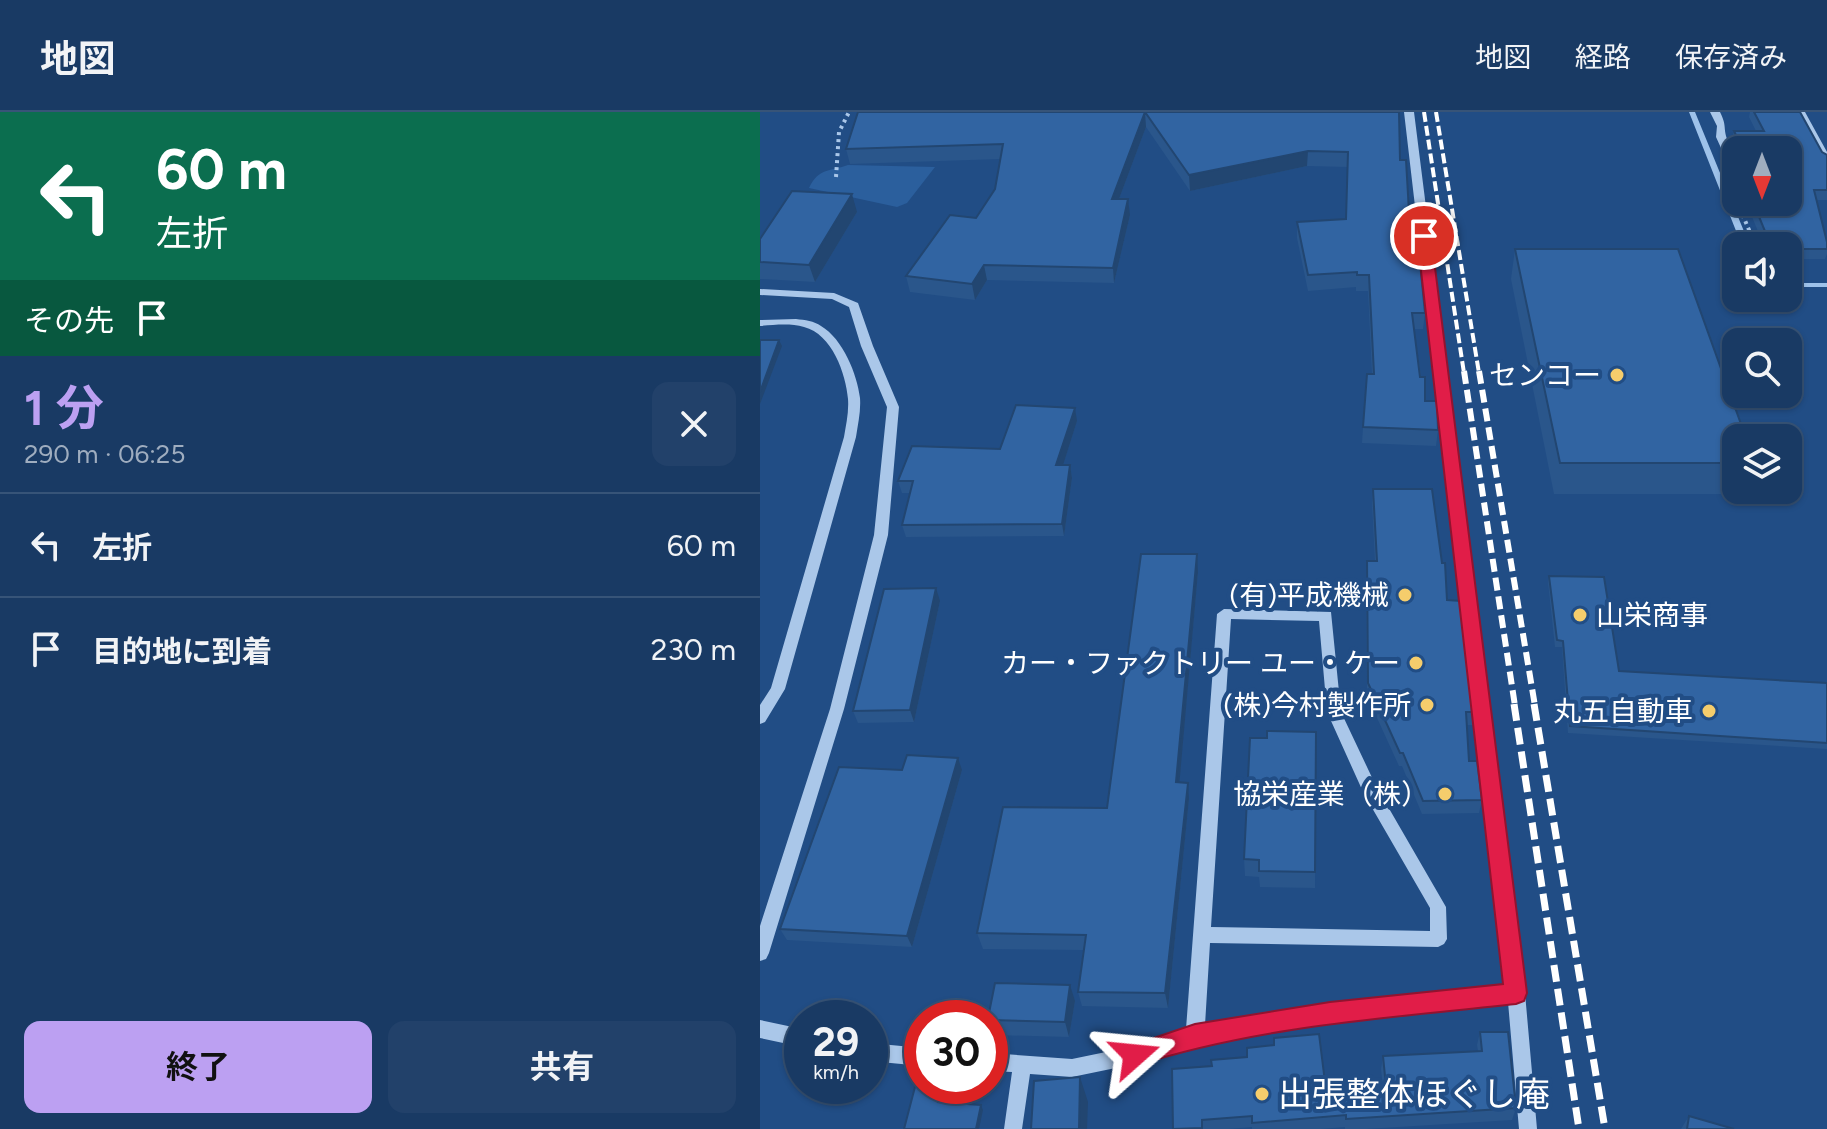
<!DOCTYPE html>
<html lang="ja">
<head>
<meta charset="utf-8">
<style>
	:root { --surface:#193a64; --page:#22416a; --text:#f1f3f6; --muted:#9fadbf; --line:#375478; --accent:#bca0f2 }
	body { margin:0; font-family:Figtree,"Noto Sans JP",sans-serif; background:var(--page); color:var(--text); height:100vh; display:flex; flex-direction:column; font-size:30px; white-space:nowrap }
	* { box-sizing:border-box; margin:0 }
	p { font-size:26px; color:var(--muted) }
	.icon { flex:none; width:44px; height:44px; fill:none; stroke:currentColor; stroke-width:2; stroke-linecap:round; stroke-linejoin:round }
	.map { position:relative; flex:1; overflow:hidden }
	.side { display:flex; flex-direction:column; background:var(--surface); width:760px }
	.side>* { flex:none }
	.hud { background:#0b6e4f; color:#fff; overflow:hidden }
	.needle { width:52px; rotate:180deg }
	.buttons { position:absolute; left:962px; top:24px; display:grid; gap:16px }
	.buttons a { display:grid; place-items:center; width:80px; height:80px; border-radius:16px; background:var(--surface); box-shadow:0 2px 6px #0004,0 0 0 2px var(--line); font-size:40px }
	.speed { position:absolute; left:24px; top:888px; display:flex; gap:16px; font-size:40px; font-weight:700; text-align:center }
	.speed>* { display:grid; place-content:center; width:104px; height:104px; border-radius:50%; background:var(--surface); box-shadow:0 2px 6px #0004,0 0 0 2px var(--line); line-height:1 }
	.speed small { font-size:20px; font-weight:400 }
	.speed .limit { border:12px solid #d22; background:#fff; color:#111 }
	.pin { position:absolute; display:grid; place-items:center; width:68px; height:68px; color:#fff; margin:-34px; border:4px solid #fff; border-radius:50%; box-shadow:0 2px 8px #0007 }
	.me { position:absolute; width:88px; margin:-44px; rotate:72deg; stroke-linejoin:round; filter:drop-shadow(0 0 6px #0008) }
	.turn { display:flex; align-items:center; gap:28px; height:168px; padding:0 24px; font-size:36px }
	.turn .icon { width:104px; height:104px; stroke-width:2.5 }
	.turn b { display:block; font-size:56px; line-height:68px }
	.then { display:flex; align-items:center; height:76px; padding:0 24px; background:#0003; gap:16px; font-size:30px }
	.round { display:grid; place-items:center; flex:none; width:84px; height:84px; border-radius:16px; background:var(--page) }
	.summary { display:flex; align-items:center; justify-content:space-between; height:136px; padding:0 24px }
	h1 { font-size:48px; font-weight:700; line-height:60px; color:var(--accent) }
	.action { display:flex; gap:16px; margin-top:auto; padding:16px 24px }
	.action a { flex:1; height:92px; border-radius:16px; background:var(--accent); color:#111; font-size:32px; font-weight:700; line-height:92px; text-align:center }
	.action a+a { background:var(--page); color:var(--text) }
	ul { padding:0; list-style:none }
	li { display:flex; align-items:center; gap:24px; height:104px; padding:0 24px; border-top:2px solid var(--line) }
	li div { flex:1 }
	li b { display:block; font-size:30px }
	li em { font-style:normal }
	header { display:flex; align-items:center; gap:48px; box-sizing:border-box; height:112px; padding:0 40px; background:var(--surface); border-bottom:2px solid var(--line) }
	header strong { font-size:38px }
	nav { display:flex; gap:44px; margin-inline-start:auto; font-size:28px }
	main { display:flex; flex:1; min-height:0 }
	.map>svg:first-child { display:block }
</style>
</head>
<body>
<header>
<strong>地図</strong>
<nav><a>地図</a><a>経路</a><a>保存済み</a></nav>
</header>
<main>
<section class="side">
<div class="hud">
<div class="turn"><svg class="icon" aria-label="left" viewBox="0 0 24 24"><path d="M17 20v-9H6M10 6l-5 5 5 5"/></svg><div><b>60 m</b>左折</div></div>
<div class="then">その先<svg class="icon" aria-label="arrive" viewBox="0 0 24 24"><path d="M6 21V4h12l-3 4 3 4H6"/></svg></div>
</div>
<div class="summary"><div><h1>1 分</h1><p>290 m · 06:25</p></div><a class="round"><svg class="icon" aria-label="close" viewBox="0 0 24 24"><path d="M6 6l12 12M18 6L6 18"/></svg></a></div>
<ul>
<li><svg class="icon" aria-label="left" viewBox="0 0 24 24"><path d="M17 20v-9H6M10 6l-5 5 5 5"/></svg><div><b>左折</b></div><em>60 m</em></li>
<li><svg class="icon" aria-label="arrive" viewBox="0 0 24 24"><path d="M6 21V4h12l-3 4 3 4H6"/></svg><div><b>目的地に到着</b></div><em>230 m</em></li>
</ul>
<div class="action"><a>終了</a><a>共有</a></div>
</section>
<div class="map">
<svg width="1067" height="1017" viewBox="0 0 1067 1017">
	<rect width="100%" height="100%" fill="#214d85"/>
	<path fill="#2b5f9d" d="M88,53l87,2 -28,36 -10,4 -88,-19c9,-20 22,-17 39,-23z"/>
	<g fill="none" stroke-linecap="round" stroke-linejoin="round">
		<path fill="#9ec2ea" fill-rule="evenodd" d="M929,0h6l55,134h-8z
			M1028,171h39v4h-39z"/>
		<path stroke="#aac7e9" stroke-width="4" stroke-dasharray="3 4" stroke-linecap="butt" d="M76,65l3,-45 10,-20
			M971,75l5,12
			M977,90l19,44"/>
		<path fill="#aac7e9" fill-rule="evenodd" d="M644,0h10l111,881 12,136h-18l-11,-127 -178,19 -135,23 -60,20 -63,13 -42,-3 -8,55h-18l8,-57 -22,-1v-18l82,6 63,-13 51,-17 31,-415 7,-5 107,3 10,100 35,74 70,121 1,32 -3,5 -6,3 -228,-4 -5,82 125,-20 176,-19zM471,507l88,2 8,91 37,82 66,114v23l-219,-4z
			M950,0h10c7,14 3,15 7,27 3,14 9,18 9,34l-5,-3 -15,-33 1,-11z
			M1035,0h10l22,40v11l-5,-3z
			M0,177l74,4 24,10 15,43 26,61 -11,128 -44,174 -75,244 -3,6 -6,2v-35l70,-217 44,-174 13,-128 -26,-61 -12,-39 -17,-8 -72,-4z
			M36,207c9,1 18,2 25,7 22,13 36,48 39,72 1,13 -2,26 -4,39l-71,252 -20,33 -5,2v-19l11,-17 73,-251c2,-12 5,-25 4,-38 -2,-25 -16,-65 -44,-72 -14,-4 -30,-2 -44,-1v-6z
			M0,908l42,9v18l-42,-9z
			M110,931l52,5v18l-52,-5z"/>
		<path stroke="#fff" stroke-width="4" stroke-dasharray="10 4" stroke-linecap="butt" d="M664,0l40,261
			M676,0l43,261"/>
		<path stroke="#fff" stroke-width="6" stroke-dasharray="13 6" stroke-linecap="butt" d="M704,259l51,335
			M719,259l56,335"/>
		<path stroke="#fff" stroke-width="7" stroke-dasharray="17 7" stroke-linecap="butt" d="M754,592l65,425
			M774,592l71,425"/>
	</g>
	<path fill="#2a568b" d="M98,0h541l1,48 9,52 -1,15h-3l3,35 17,51 -2,16h-9l11,72 13,29 -2,16 -74,-3 1,-16 9,-53 -4,-83h-12v-4l-48,4 -11,-53v-16l49,-3 2,-52 -41,-1 -117,25 -44,-64 -27,72 11,16 -16,68 -127,-3 -12,20 -65,-8 -4,-16 70,-58 19,-29 5,-30 -150,5 -4,-15z
		M990,0h50l22,40 5,3v45h-11l11,42v12l-2,5h-37v-13h-24l-14,-34 3,-10h35v-52h-52l-4,-10 2,-9h22l-7,-14z
		M97,100l-42,70 -55,-3v-40z
		M755,137l221,189v52h9l-1,4h-190l-43,-215z
		M317,309l-14,44h7l2,13 -8,58 -158,1 -4,-12 8,-32h-8l-4,-12 102,-32z
		M613,377l74,111 28,112 -2,13h-7l3,36 13,39 -3,13 -57,1 -20,-48h-3l-32,-70 -1,-121 1,-14h8l-3,-58z
		M438,460l-19,211 10,16 -21,209 -86,-2 -4,-14 5,-42 -100,-1 -6,-16 130,-125z
		M789,464l70,95 208,12v66l-259,-16 -6,-86h-7l-7,-65z
		M180,489l-26,121 -56,1 -5,-12z
		M556,620l-1,156 -55,-1 -1,-10 -14,-1 -1,-17 23,-121z
		M202,658l-50,177 -125,-7 -7,-11z
		M315,889l-6,36 -75,-2 -4,-10v-7z
		M720,920l36,76 -4,12 -146,9h-21v-2l-24,2h-69v-2l-23,2h-56l39,-63 114,24 57,-3 -2,-18 2,-13 95,-5 -1,-6z
		M929,1004l-2,13h-6z"/>
	<path fill="#224671" d="M385,0l1,15 -33,88 -1,-16z
		M548,39l-1,15 -117,25 -1,-16z
		M92,82l5,18 -42,70 -6,-17z
		M368,87l2,16 -16,68 -1,-15z
		M224,153l3,15 -12,20 -3,-16z
		M19,228l3,6 -22,58v-12z
		M315,296l2,13 -18,57 -3,-13z
		M310,353l2,13 -8,58 -2,-12z
		M437,442l1,18 -20,227 -2,-17z
		M176,476l4,13 -26,121 -4,-12z
		M198,646l4,12 -50,177 -5,-11z
		M428,671l1,16 -21,209 -3,-15z
		M310,873l5,16 -6,36 -4,-15z
		M320,965l8,25 -1,27h-8z
		M182,974l2,4 -3,17 -3,-5z
		M221,993l2,5 -4,19h-3z"/>
	<path fill="#3164a2" stroke="#224671" stroke-width="2" d="M98,0h541l1,48h6l3,52h-6l5,50h12l5,51h-13l8,64h5v24h12l1,29 -75,-3 4,-53h7l-5,-99h-12v-3l-49,3 -11,-53 49,-3 2,-67 -40,-1 -119,24 -44,-63 -33,87h16l-15,69 -129,-3 -12,19 -66,-8 44,-61 26,3 19,-29 8,-45 -157,5z
		M994,0h46l22,40 5,3v35h-13l13,52v7h-39v-3h-17l-18,-44h35v-52h-45l-9,-19h30z
		M32,79l60,3 -43,71 -49,-3v-23z
		M755,137h163l68,189h-10v25h-176z
		M0,228h19l-19,52z
		M256,293l59,3 -19,57h14l-8,59 -160,1 11,-44h-15l14,-35 88,3z
		M613,377h59l10,74h3l2,37 15,1 13,111h-9l3,49h8l5,39 -59,1 -20,-48h-3l-32,-70 -1,-122h10z
		M381,442h56l-21,228 12,1 -23,210 -87,-1 8,-57 -109,-2 26,-126 104,1z
		M789,464l55,1 15,94 208,12v60l-257,-17 -7,-85 -6,-1z
		M176,476l-26,122 -57,1 31,-122z
		M507,619l49,1 -1,140 -56,-1v-11l-15,-1 6,-121h17z
		M147,643l51,3 -51,178 -127,-7 59,-162 63,3z
		M235,871l75,2 -5,37 -75,-2v-2h-2z
		M720,920h28l8,76 -170,11v-4l-94,8v-7l-50,4v8l-29,1 -1,-60 40,-3 -1,-6 36,-3v-9l27,-3v-7l45,-4 7,56 60,-4 -3,-30 99,-5z
		M320,965l-1,52h-48l3,-48z
		M156,971h6v3h20l-4,16 43,3 -5,24h-72z
		M929,1004l45,13h-47z"/>
	<path fill="#e11d48" stroke="#92132f" stroke-width="2" d="M664,120l7,4 96,757 -3,8 -8,3c-128,14 -258,22 -381,62l-8,-3 -3,-8 3,-8 68,-23 135,-22 173,-18 -86,-748z"/>
	<g fill="#f5cd6c" stroke="#214d85" stroke-width="3">
		<circle cx="857" cy="263" r="8"/>
		<circle cx="645" cy="483" r="8"/>
		<circle cx="820" cy="503" r="8"/>
		<circle cx="656" cy="551" r="8"/>
		<circle cx="667" cy="593" r="8"/>
		<circle cx="949" cy="599" r="8"/>
		<circle cx="685" cy="682" r="8"/>
		<circle cx="502" cy="982" r="8"/>
	</g>
	<g text-anchor="middle" stroke-width="8" stroke-linejoin="round" paint-order="stroke">
		<g font-size="28" fill="#fff" stroke="#214d85" text-anchor="end">
			<text x="841" y="273">センコー</text>
			<text x="629" y="493">(有)平成機械</text>
			<text x="836" y="513" text-anchor="start">山栄商事</text>
			<text x="640" y="561">カー・ファクトリー ユー・ケー</text>
			<text x="651" y="603">(株)今村製作所</text>
			<text x="933" y="609">丸五自動車</text>
			<text x="669" y="692">協栄産業（株）</text>
		</g>
		<g font-size="34" fill="#fff" stroke="#214d85" text-anchor="start">
			<text x="518" y="994">出張整体ほぐし庵</text>
		</g>
	</g>
</svg>
<div class="buttons">
<a><svg class="needle" viewBox="-14 -14 28 28"><path d="M0-13l5 13h-10z" fill="#e53935"/><path d="M0 13l5-13h-10z" fill="#9fadbf"/></svg></a>
<a><svg class="icon" aria-label="sound" viewBox="0 0 24 24"><path d="M4 9h4l5-4v14l-5-4H4zM17 9q2 3 0 6"/></svg></a>
<a><svg class="icon" aria-label="search" viewBox="0 0 24 24"><circle cx="10" cy="10" r="6"/><path d="M15 15l6 6"/></svg></a>
<a><svg class="icon" aria-label="layers" viewBox="0 0 24 24"><path d="M12 4l9 5-9 5-9-5zM3 14l9 5 9-5"/></svg></a>
</div>
<div class="speed"><div>29<small>km/h</small></div><div class="limit">30</div></div>
<div class="pin" style="left:664px;top:124px;background:#d93025"><svg class="icon" aria-label="arrive" viewBox="0 0 24 24"><path d="M6 21V4h12l-3 4 3 4H6"/></svg></div>
<svg class="me" style="left:375px;top:943px" viewBox="-20 -20 40 40"><path d="M0-17L14 15 0 8-14 15z" fill="#e11d48" stroke="#fff" stroke-width="4"/></svg>
</div>
</main>
</body>
</html>
